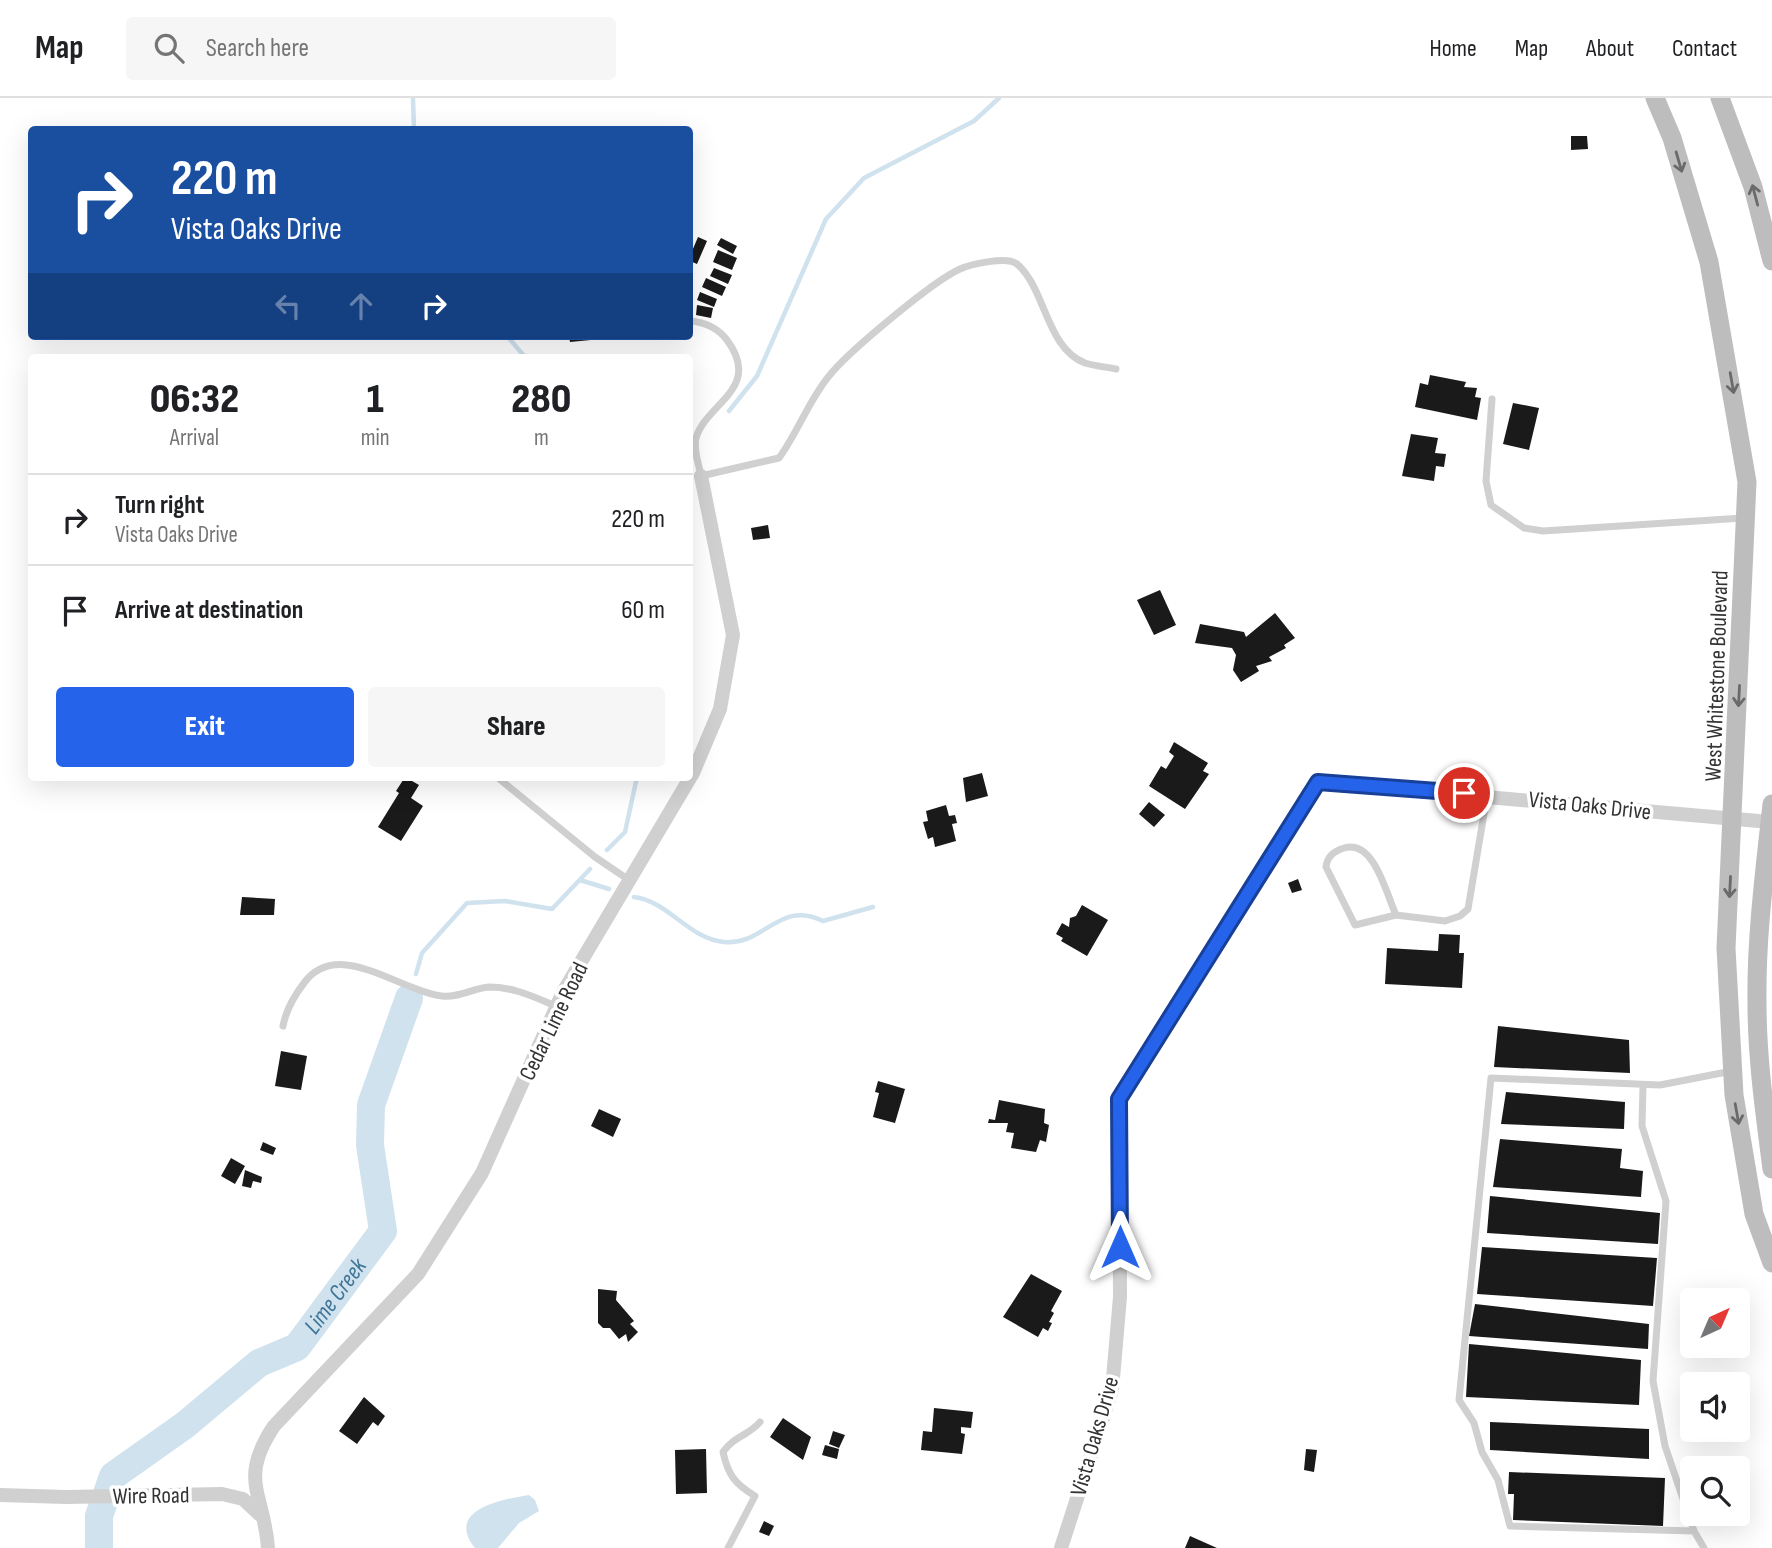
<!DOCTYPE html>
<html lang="en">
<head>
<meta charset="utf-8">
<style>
	:root { --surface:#fff; --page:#f6f6f6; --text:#202124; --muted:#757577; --line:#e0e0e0; --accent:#2563eb }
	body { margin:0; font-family:"Sofia Sans Condensed",sans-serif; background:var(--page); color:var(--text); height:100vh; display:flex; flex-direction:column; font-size:26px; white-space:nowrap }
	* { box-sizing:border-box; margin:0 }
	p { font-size:23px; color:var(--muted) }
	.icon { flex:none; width:38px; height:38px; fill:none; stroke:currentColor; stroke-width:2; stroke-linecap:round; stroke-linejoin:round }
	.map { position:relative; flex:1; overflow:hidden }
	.details { position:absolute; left:28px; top:256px; width:665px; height:427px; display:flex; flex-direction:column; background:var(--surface); border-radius:7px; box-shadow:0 7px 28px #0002 }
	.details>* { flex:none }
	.banner { position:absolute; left:28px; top:28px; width:665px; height:214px; border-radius:7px; box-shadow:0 7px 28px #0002; background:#1a4fa0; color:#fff; overflow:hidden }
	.needle { width:46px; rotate:44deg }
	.fabs { position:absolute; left:1680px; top:1190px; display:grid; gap:14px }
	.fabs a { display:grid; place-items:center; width:70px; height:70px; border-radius:7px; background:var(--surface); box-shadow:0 7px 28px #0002; font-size:35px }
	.pin { position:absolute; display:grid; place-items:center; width:60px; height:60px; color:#fff; margin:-30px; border:4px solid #fff; border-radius:50%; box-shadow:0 2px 7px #0007 }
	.me { position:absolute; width:77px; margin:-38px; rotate:0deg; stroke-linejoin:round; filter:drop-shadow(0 0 5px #0008) }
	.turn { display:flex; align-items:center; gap:24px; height:147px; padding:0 28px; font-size:32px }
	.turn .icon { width:91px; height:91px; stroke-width:2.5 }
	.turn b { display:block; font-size:49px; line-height:60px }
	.lanes { display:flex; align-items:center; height:66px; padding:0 28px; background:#0003; justify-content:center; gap:35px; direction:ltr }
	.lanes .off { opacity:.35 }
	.eta { display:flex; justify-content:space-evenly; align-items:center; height:119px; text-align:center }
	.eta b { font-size:42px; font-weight:800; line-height:49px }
	.cta { display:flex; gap:14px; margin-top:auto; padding:14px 28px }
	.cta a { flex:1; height:80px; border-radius:7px; background:var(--accent); color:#fff; font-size:28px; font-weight:800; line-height:80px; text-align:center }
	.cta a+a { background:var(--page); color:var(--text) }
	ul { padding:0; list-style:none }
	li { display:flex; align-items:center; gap:21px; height:91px; padding:0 28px; border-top:2px solid var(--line) }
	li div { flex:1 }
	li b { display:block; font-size:26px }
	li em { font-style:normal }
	header { display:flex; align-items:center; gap:42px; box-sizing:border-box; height:98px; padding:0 35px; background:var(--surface); border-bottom:2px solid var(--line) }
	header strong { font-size:33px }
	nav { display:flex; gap:38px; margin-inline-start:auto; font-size:24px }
	.search { width:490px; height:63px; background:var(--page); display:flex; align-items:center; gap:18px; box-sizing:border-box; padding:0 24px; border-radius:7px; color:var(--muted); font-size:26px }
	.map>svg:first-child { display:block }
</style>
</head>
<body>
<header>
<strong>Map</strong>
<div class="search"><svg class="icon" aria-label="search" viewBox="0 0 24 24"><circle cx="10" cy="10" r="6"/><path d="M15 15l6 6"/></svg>Search here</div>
<nav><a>Home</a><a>Map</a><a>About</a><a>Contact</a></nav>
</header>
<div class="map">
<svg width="1772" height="1450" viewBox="0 0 1772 1450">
	<rect width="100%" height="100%" fill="#fff"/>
	<path fill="#cfe2ee" d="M529,1397l6,5 4,11 -20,12 -21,25h-23c-31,-39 29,-49 54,-53z"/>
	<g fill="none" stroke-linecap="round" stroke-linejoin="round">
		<path stroke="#cfe2ee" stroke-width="4.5" d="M413,0l1,32
			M507,238l18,21
			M729,313l28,-35 69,-157 38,-41 110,-57 25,-23
			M607,752l18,-18 12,-55
			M580,782l29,9
			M634,799c34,4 55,42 90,45 40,4 56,-43 99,-21l50,-14
			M416,876l6,-21 45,-50 38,-2 47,8 38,-40"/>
		<path stroke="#cfe2ee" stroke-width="28" id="s1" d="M99,1450v-32l14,-40 72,-51 74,-62 38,-16 86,-116 -13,-86 1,-40 38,-107"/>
	</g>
	<path fill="#1a1a1a" d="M1571,38h16l1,13 -17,1z
		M698,139l9,4 -10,23 -7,-3v-5z
		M721,140l16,8 -4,8 -16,-9z
		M718,152l19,8 -5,12 -19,-8z
		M714,170l18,7 -4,9 -18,-8z
		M706,180l20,9 -4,9 -20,-9z
		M700,194l17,7 -3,8 -17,-7z
		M697,207l16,3 -2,10 -15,-3z
		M569,238h32v3l-31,3z
		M1430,277l36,7 -2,5 13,1 -2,9 6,1 -4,22 -62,-13 5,-24 8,2z
		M1513,305l26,5 -10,42 -26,-6z
		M1411,336l27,4 -3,15 11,1 -2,13 -8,-1 -2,15 -32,-5z
		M768,427l2,13 -17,2 -2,-12z
		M1160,492l16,35 -22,10 -17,-35z
		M1275,515l20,25 -11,7 2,3 -17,9 3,4 -16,5 3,5 -18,11 -8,-12 3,-15 -4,-7 -37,-5 5,-19 44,8 2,5z
		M1174,644l34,21 -5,8 6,3 -24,35 -36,-23 12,-20 5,3 8,-13 -5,-4z
		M982,675l6,23 -22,6 -3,-24z
		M405,679l14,8 -8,13 12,8 -22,35 -23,-14 21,-34 -3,-2z
		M1149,704l16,13 -11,12 -15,-13z
		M946,707l3,11 6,-1 2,8 -5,1 4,17 -21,6 -2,-10 -5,2 -5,-17 5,-1 -2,-10z
		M1298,781l4,11 -10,3 -4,-10z
		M242,799l33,2 -1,16h-34z
		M1082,807l26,15 -21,36 -26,-15 2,-3 -7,-4 6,-11 7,4 1,-9 6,-2z
		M1439,836l21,1 -1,18h5l-2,35 -77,-4 2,-36 51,3z
		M1498,928l131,14 1,33 -136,-6z
		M281,953l26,5 -6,34 -26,-4z
		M878,983l27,8 -10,34 -22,-6 6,-24 -4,-1z
		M1506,994l119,10 -1,27 -123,-5z
		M999,1002l46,9 -1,14 5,2 -3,17 -6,-2 -4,12 -25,-4 3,-15 -8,-1 2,-9h-20l1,-4 6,1z
		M599,1011l22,10 -8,18 -22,-11z
		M1500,1041l122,10 -2,19 23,3 -2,26 -148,-10z
		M263,1044l13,6 -3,7 -13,-5z
		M231,1060l14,8 -10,18 -14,-8z
		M245,1072l17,7 -1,6 -8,-2 -2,7 -9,-2z
		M1490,1098l170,17 -2,31 -171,-11z
		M1482,1149l175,11 -4,48 -176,-12z
		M1031,1176l31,17 -11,20 3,2 -5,9 3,1 -4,8 -5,-3 -5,9 -35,-20z
		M598,1191l19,2 -1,9 18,21 -4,3 8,8 -10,10 -2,-8 -7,5 -9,-11h-7l-5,-5z
		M1475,1206l174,20 -1,25 -179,-13z
		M1469,1246l172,16 -2,45 -173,-8z
		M364,1299l21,19 -7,10 -5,-4 -16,22 -18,-13z
		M934,1310l39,4 -2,16 -10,-1v6l4,1 -3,20 -41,-4 2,-19 9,1z
		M783,1320l28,19 -8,23 -33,-23z
		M1490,1324l159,7v30l-159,-9z
		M833,1333l12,4 -6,13 -10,-4z
		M825,1347l14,4 -2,10 -15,-4z
		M706,1351l1,44 -31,1 -1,-44z
		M1306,1351l11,1 -3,22 -10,-2z
		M1509,1374l156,6 -2,48 -150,-6 1,-26h-6z
		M764,1423l10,5 -5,10 -10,-4z
		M1190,1438l27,12h-32z"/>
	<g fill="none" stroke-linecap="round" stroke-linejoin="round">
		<path stroke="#d0d0d0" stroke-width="7" d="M690,223c15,1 27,6 37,19 36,49 -21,63 -31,98 -3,12 3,26 5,38l78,-18c19,-26 30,-58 50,-82 19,-24 104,-95 131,-107 11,-5 47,-13 57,-5 29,25 29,84 68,99 10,3 21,4 31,6
			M1492,301l-6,82 5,24 33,23 19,3 200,-13
			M497,679l98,80 34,23
			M1396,817c-10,-22 -22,-76 -52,-67 -10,3 -17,8 -18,19l29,58 41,-10 49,6 15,-5 8,-7 19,-113
			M283,928c3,-16 11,-30 21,-43 34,-46 95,8 138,13 17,2 31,-8 47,-9 25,0 45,10 67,19
			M1643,987l-1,41 24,75 -13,180 12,65 29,85 -184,-5 -12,-46 -16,-28 -8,-29 -15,-23 32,-322 169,7 72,-14
			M1694,1433l10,17
			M728,1450l27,-52c-20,-12 -27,-21 -32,-44 11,-16 25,-16 37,-30"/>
		<path stroke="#d0d0d0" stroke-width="14" d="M0,1397l66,2 156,-3 21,5 17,16
			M268,1450c-4,-55 -30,-68 6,-122l144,-152 64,-101 81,-181 130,-219 27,-64 13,-74 -32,-159
			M1061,1450l51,-158 8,-93 -1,-198 199,-317 452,40"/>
		<path stroke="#bdbdbd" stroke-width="19" d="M1655,0l17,40 37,124 38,220 -21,466 8,147 20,119 18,49
			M1720,0l33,89 19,74
			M1772,706c-7,66 -16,133 -15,199 0,56 8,111 15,166"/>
	</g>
	<defs><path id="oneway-shaft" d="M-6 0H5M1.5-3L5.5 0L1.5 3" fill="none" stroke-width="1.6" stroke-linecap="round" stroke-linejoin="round" transform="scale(1.75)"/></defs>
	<g stroke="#6a6a6a">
		<use href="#oneway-shaft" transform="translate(1679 64) rotate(74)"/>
		<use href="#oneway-shaft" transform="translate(1755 97) rotate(-105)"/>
		<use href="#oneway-shaft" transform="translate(1732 285) rotate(80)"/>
		<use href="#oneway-shaft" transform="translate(1739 598) rotate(93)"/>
		<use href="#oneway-shaft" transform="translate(1730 789) rotate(93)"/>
		<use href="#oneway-shaft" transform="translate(1737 1016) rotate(80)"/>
	</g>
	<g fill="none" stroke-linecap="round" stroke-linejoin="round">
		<defs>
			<path id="route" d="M1120,1149l-1,-148 199,-317 146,11"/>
		</defs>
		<use href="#route" stroke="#184099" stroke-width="18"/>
		<use href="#route" stroke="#2563eb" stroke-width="12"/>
	</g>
	<g text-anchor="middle" stroke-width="7" stroke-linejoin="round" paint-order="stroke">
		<g font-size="23" fill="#333" stroke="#fff">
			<text transform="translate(1716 578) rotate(-88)" y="8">West Whitestone Boulevard</text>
			<text transform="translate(1590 707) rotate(6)" y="8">Vista Oaks Drive</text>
			<text transform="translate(553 923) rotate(-64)" y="8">Cedar Lime Road</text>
			<text transform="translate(1094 1338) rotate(-74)" y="8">Vista Oaks Drive</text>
			<text transform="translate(151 1397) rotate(-1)" y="8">Wire Road</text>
		</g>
		<g font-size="24" font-style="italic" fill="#3f7597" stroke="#fff">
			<text dy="8" stroke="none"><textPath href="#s1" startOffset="364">Lime Creek</textPath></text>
		</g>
	</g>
</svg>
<div class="fabs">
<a><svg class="needle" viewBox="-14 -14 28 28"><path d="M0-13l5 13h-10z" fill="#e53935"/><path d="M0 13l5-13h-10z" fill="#757577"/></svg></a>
<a><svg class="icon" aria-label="sound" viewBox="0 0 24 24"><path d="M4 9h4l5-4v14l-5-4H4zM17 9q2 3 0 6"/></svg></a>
<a><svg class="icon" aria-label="search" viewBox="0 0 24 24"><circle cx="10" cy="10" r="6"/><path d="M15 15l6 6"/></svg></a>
</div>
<div class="pin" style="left:1464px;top:695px;background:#d93025"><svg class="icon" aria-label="arrive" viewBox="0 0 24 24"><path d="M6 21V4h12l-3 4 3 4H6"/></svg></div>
<svg class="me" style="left:1120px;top:1149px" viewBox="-20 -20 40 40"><path d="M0-17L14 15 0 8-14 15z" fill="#2563eb" stroke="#fff" stroke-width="4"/></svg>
<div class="banner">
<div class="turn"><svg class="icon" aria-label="right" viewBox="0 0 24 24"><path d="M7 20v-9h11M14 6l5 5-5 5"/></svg><div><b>220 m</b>Vista Oaks Drive</div></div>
<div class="lanes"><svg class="icon off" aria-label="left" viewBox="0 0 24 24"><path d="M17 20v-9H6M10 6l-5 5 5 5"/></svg><svg class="icon off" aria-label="ahead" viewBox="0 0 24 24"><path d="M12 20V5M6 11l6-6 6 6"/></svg><svg class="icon" aria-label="right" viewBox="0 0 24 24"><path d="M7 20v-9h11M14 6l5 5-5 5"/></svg></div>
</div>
<section class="details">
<div class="eta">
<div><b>06:32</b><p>Arrival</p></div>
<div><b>1</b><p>min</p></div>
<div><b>280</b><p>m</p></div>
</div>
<ul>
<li><svg class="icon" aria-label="right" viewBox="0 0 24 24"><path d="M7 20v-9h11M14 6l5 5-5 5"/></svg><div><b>Turn right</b><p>Vista Oaks Drive</p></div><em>220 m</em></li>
<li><svg class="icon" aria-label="arrive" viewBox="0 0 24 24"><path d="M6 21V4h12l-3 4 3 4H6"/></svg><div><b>Arrive at destination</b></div><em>60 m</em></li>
</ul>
<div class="cta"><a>Exit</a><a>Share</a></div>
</section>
</div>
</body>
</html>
